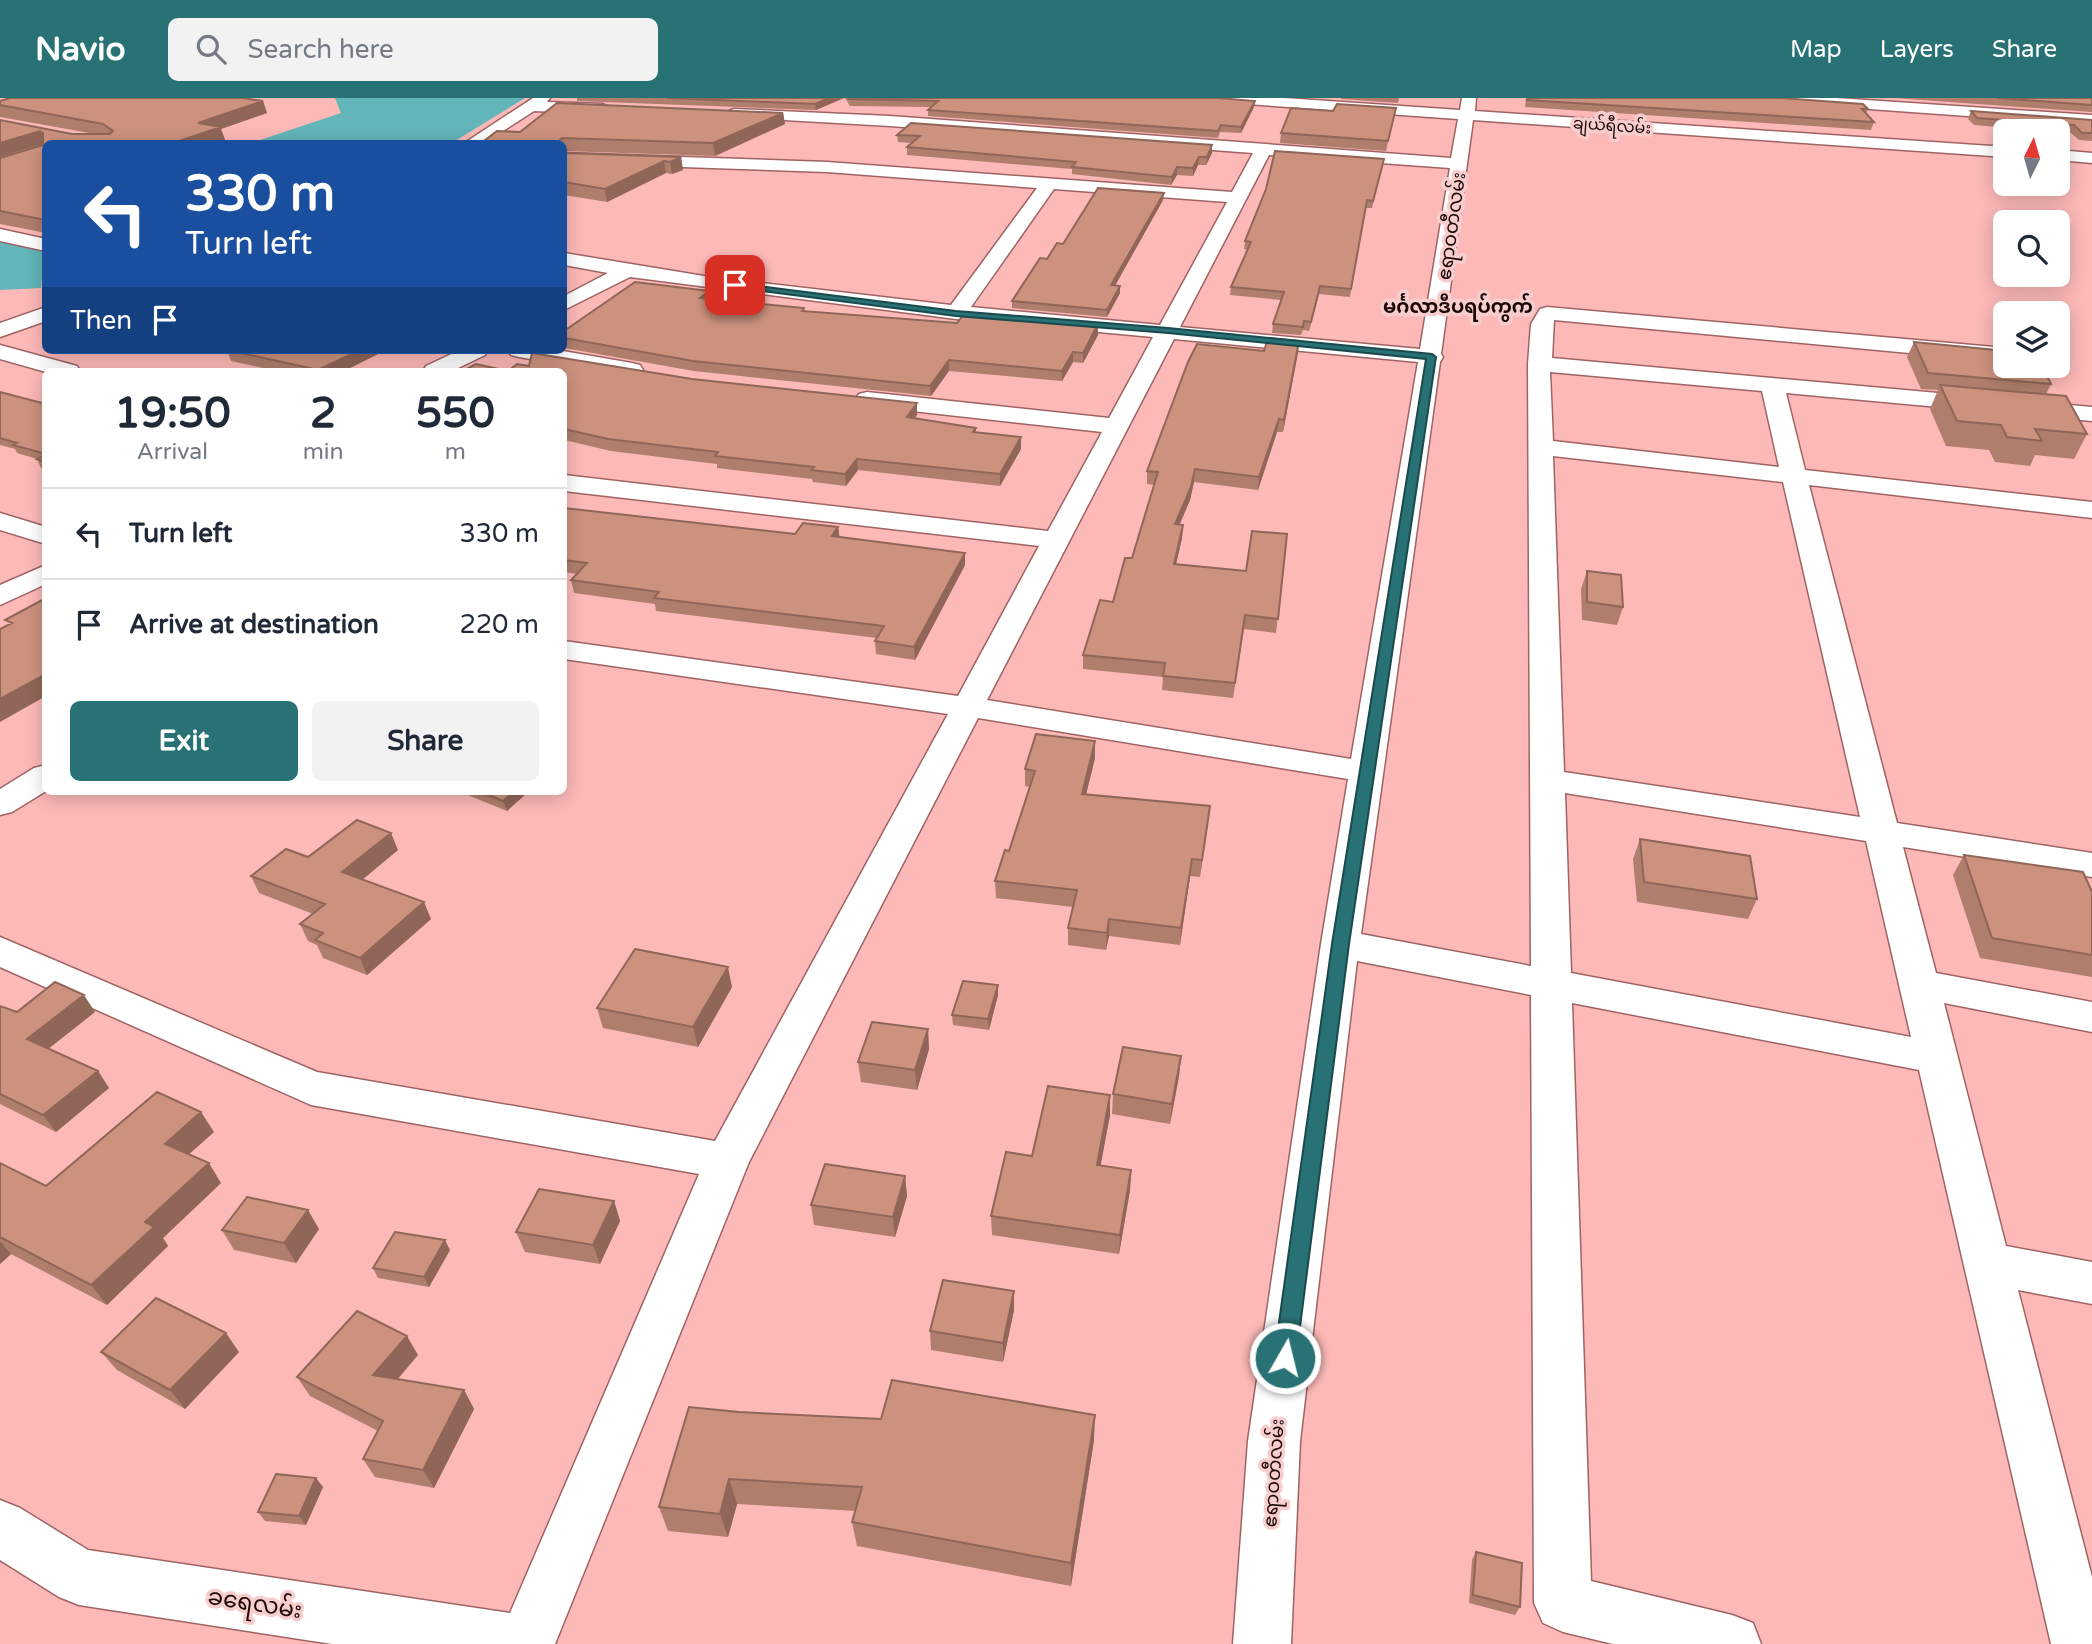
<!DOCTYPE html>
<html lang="en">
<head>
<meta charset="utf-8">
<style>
	:root { --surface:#fff; --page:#f2f2f3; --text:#1f2937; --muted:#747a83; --line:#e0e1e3; --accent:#287276 }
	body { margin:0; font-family:"Varela Round","Noto Sans Myanmar",sans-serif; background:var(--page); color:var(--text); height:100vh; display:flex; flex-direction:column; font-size:26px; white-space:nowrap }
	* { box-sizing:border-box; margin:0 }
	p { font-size:23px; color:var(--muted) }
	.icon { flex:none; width:38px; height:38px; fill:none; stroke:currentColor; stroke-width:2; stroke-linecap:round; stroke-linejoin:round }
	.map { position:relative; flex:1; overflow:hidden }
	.details { position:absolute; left:42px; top:270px; width:525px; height:427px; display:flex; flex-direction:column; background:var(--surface); border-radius:10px; box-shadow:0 4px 18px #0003 }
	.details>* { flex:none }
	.guide { position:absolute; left:42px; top:42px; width:525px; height:214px; border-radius:10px; box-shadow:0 4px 18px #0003; background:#1a4fa0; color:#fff; overflow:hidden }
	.needle { width:46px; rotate:5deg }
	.controls { position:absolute; left:1993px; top:21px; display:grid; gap:14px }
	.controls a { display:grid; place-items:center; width:77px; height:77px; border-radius:10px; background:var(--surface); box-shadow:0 4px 18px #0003; font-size:35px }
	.pin { position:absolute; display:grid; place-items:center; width:60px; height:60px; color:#fff; margin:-30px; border-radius:14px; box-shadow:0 4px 10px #0006 }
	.me { position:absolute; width:77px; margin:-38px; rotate:8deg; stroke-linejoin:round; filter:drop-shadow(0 0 5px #0008) }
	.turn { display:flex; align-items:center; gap:24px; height:147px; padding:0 28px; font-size:32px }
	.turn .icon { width:91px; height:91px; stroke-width:2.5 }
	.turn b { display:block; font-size:49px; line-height:60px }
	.then { display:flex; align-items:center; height:66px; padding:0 28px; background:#0003; gap:14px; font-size:26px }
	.eta { display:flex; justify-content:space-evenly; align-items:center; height:119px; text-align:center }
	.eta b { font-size:42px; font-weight:700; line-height:49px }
	.cta { display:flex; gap:14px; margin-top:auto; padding:14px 28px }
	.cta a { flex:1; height:80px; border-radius:10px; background:var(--accent); color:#fff; font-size:28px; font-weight:700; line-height:80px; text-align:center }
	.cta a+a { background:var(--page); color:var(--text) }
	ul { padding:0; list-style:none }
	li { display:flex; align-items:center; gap:21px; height:91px; padding:0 28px; border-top:2px solid var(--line) }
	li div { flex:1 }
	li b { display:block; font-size:26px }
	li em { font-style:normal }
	header { display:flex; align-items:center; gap:42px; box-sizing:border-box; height:98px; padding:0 35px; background:var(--accent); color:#fff }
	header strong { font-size:33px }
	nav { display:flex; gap:38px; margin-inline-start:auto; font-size:24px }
	.search { width:490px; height:63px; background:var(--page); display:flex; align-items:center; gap:18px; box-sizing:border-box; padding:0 24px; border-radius:10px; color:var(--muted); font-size:26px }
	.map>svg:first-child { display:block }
</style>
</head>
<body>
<header>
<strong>Navio</strong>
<div class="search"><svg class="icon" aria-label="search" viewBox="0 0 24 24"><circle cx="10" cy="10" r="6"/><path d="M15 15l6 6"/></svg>Search here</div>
<nav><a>Map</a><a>Layers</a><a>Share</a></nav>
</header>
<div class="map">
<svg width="2092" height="1546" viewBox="0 0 2092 1546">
	<rect width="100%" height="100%" fill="#fcb9b8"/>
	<path fill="#62b5b9" d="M335,0h190l-73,45 -186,1 -9,-3 84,-28z
		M0,139l45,9 -4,42 -41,2z"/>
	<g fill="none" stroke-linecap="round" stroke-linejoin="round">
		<defs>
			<path id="minor" d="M533,0h17l-3,4 56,2 8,5 -8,5 -69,-3 -51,33h-20z
				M1211,0h73l176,12 2,-12h14l-1,13 531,36v10l-533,-37 -32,234 2,3 -3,5 -79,572 170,32 -3,-602 3,-40 9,-15 7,-2 459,41v14l-452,-42 -2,38 540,49v14l-306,-28 19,77 287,32v16l-283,-33 88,338 195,30v24l-189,-30 33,126 156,29v30l-148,-29 62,243 86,16v42l-74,-14 74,287v67h-41l-132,-574 -347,-67 19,578 141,34 21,8 8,21h-148l-50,-12 -20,-9 -9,-20 -3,-608 -174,-34 -57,480 -9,203h-58l15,-203 73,-497 27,-165 -370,-61 -229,444 -194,482h-223l-253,-39 -20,-8 -59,-37v-60l20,8 68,42 422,63 189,-439 -388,-69 -311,-138v-30l317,135 398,69 233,-427 -384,-55v-18l394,55 81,-150 -475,-55v-16l484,56 54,-99 -235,-26 -8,-2 -4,-5 4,-5 8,-2 242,26 44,-81 -197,-18 -326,-42 -66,33v-14l44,-23 -44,-8v-12l146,24 241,28 86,-117 -210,-16 -263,-9v-10l263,9 405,30 21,-39 -363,-27 -161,-9 -3,-3 3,-3 5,-2 156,7 561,42 7,-39 -240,-17zM1269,57l181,13 -30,181 -240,-22zM1054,91l173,13 -67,123 -189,-18zM1174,241l244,23 -67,397 -364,-59zM1550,274l212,19 17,76 -226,-26zM1553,358l230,26 77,335 -296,-45zM1565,695l301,48 45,196 -340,-64z
				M1763,0h73l256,17v10l-322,-23z
				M2058,52l34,3v10l-34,-3z
				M0,131l46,10v12l-46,-10z
				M46,209v14l-46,16v-14z
				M0,247l77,21 3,5 -34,1 -46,-13z
				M460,252h28l-3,5 -33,16h-29l3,-5z
				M508,252h49l75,13 8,2 3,5 -3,5 -8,2 -113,-20 -8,-2z
				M0,415l46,14v17l-46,-14z
				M46,467v19l-46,21v-20z
				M46,667v26l-34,21 -12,3v-26l34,-21z"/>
		</defs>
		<use href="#minor" stroke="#9f6363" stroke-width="3"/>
		<use href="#minor" fill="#fff" fill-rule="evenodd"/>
	</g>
	<path fill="#b07e6c" d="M577,0h267l-28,12 -239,-9z
		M845,0h373l36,9 -13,26 -21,-1 -2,6 -290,-22v-6l3,-3 -81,-1z
		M1341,0h58l-1,5 -57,-4z
		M1526,0h255l87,11 -2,5 8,8 -3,8 -346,-23z
		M1894,0h198v14z
		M0,3h263l4,12 -46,16 4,11 -179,4v89l-46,-9v-66l43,-14 -43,13v-37l72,14h23l-95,-17z
		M1396,10l-10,43 -106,-8 1,-10 52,-22z
		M1971,13l121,9v21l-13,-1 -8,-7 -97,-8 -6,-6z
		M783,15l2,11 -70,32 -151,-5v-7h-84l40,-12z
		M897,37l315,10v8l-6,12h-8l-5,11 -16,-1 -6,10 -99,-11v-5l-165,-14v-8l4,-4 -13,-1z
		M564,55l117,4 2,13 -11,4 -6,-1 -59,29 -43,-7z
		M1383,68l-11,42h-7l-15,89 -31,-3 -10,37 -6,-1 -2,5 -29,-2 1,-9 8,-24 -51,-5 1,-8 17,-37 -4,-1 1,-8z
		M1163,102l-48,85 5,8 -13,24 -95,-9v-7l35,-42 16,-15z
		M709,193l1,8 94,9 1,3 293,24 -15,28 -10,-1 -11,19 -113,-10 -18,25 -237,-25 -130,-23v-17z
		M1299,243l-16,91h-6l-19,58 -64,-8 -4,18 -10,24 3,1 -1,13 -6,26 70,7 41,-37 -11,99 -32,-4 -11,69 -71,-8 1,-13 -80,-8v-14l30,-53 19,-44 22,-73 -7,-1v-13l117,-120z
		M1914,244l137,42 -5,10 41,40 -13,25 -39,-4 -5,11 -35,-4 -6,-12 -43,-4 -16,-37 8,-19 -17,-1 -14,-32z
		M227,252h159l-42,21h-68l-45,-10z
		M529,268l163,13 225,24v12l-2,3 61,10v4l45,5v12l-21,37 -142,-16 -12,16 -33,-4 -1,-3 -95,-11v-4l-106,-13 -47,-11v-69h-56z
		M0,294l46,12v65l-5,-1 -4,-9 -20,-6 -2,-4 -15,-4z
		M564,410l231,26 43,-7 1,10 126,16v12l-50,95 -39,-6 -1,-13 2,-3 -221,-27 -1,-7 -81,-11 -3,-13 6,-6 -13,-2z
		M1587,473l36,36 -6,18 -35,-5 -1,-31z
		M1095,660l-9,36 122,29 -8,54 -10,-1 -10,69 -71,-9 -3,14 -38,-5v-17l5,-21 -77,-9 -1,-17 14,-30 21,-64 -5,-1v-17z
		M458,693h71l-22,20z
		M1640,741l117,60 -9,20 -111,-17 -4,-43z
		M398,752l-36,29 69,40 -64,56 -44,-17 -6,-13 -9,-4 -8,-17 13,-10 -54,-21 -8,-17 57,-19z
		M1964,757l128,37v85l-112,-19 -27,-83z
		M998,887v10l-9,35 -36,-5 -1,-10z
		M732,889l-34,60 -95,-19 -6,-20z
		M0,908l17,6h78l-47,37 50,22 11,17 -53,44 -56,-28z
		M928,931l1,20 -12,41 -56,-8 -3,-20z
		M1181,958l-2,20 -9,48 -58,-10 1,-20z
		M1110,1017l-10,51 31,4 -1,20 -11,64 -127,-19 -1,-19 41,-60z
		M214,1034l-25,22 32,29 -58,55 5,8 -61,59 -96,-51 -11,10v-101l46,23z
		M905,1078l2,20 -12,41 -81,-12 -3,-20z
		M614,1103l6,20 -20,43 -75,-12 -9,-20z
		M319,1131l-23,34 -62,-13 -12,-20z
		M450,1152l-21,37 -51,-9 -5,-10z
		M1014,1193v19l-11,52 -72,-12 -1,-19z
		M101,1254h138l-54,57 -68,-39z
		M418,1257l-21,24 67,11 10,19 -40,79 -59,-11 -12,-18 15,-28 -68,-35 -13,-19z
		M739,1314l355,28 -23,146 -214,-40 -5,-24 4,-11 -119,-7 -9,33 -60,-6 -9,-24z
		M323,1389l-17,38 -41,-4 -7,-9z
		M1476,1454l44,55 -5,8 -46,-12 3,-43z"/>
	<path fill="#906658" d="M829,0h15l-28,12 -1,-6z
		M263,3l4,12 -46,16 4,11 -12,4h-43l28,-21z
		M1255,3l-1,6 -13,26v-6z
		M783,15l2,11 -70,32 -2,-13z
		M40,33l5,12 -45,14v-14z
		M1212,47v8l-6,12 1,-8z
		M681,59l2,13 -11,4 -2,-12z
		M1199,59l-1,8 -5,11v-8z
		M664,63l2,12 -59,29 -2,-13z
		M1177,69v8l-6,10 1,-8z
		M1164,95l-1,7 -52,93v-8z
		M1120,188v7l-13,24v-7z
		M1320,188l-1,8 -10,37 2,-9z
		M709,193l2,10 -11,-3z
		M1098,226v11l-15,28v-10z
		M1299,243l-1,12 -15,79 1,-12z
		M360,252h26l-42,21h-25z
		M1073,254v10l-11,19v-10z
		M949,262v11l-18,25 -1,-10z
		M917,305v12l-9,13 -1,-11z
		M1279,321l-2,13 -19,58 1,-13z
		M1021,339v12l-21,37v-12z
		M857,361l1,11 -12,16 -1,-12z
		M1195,371l-1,13 -4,18 -16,37 1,-13z
		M1183,427l-1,13 -9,40 1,-14z
		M838,429l2,13 -8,-4z
		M965,455v12l-50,95 -1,-13z
		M46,576v22l-46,26v-23z
		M1095,643v17l-13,53v-17z
		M515,693h14l-22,20 -4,-10z
		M1210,708l-2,17 -8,54 2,-17z
		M391,735l7,17 -48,40 -8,-18z
		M1192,761l-2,17 -10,69 1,-17z
		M424,804l7,17 -64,56 -7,-17z
		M1109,821v17l-3,14 1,-17z
		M728,869l4,20 -34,60 -5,-20z
		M998,887v10l-9,35 -1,-11z
		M84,897l11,17 -56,44 -12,-17z
		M928,931l1,20 -12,41 -2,-20z
		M1181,958l-2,20 -9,48 2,-20z
		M98,973l11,17 -53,44 -13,-17z
		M1110,997v20l-13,70v-20z
		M201,1014l13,20 -36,32 -13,-20z
		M209,1065l12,20 -58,55 5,8 -61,59 -16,-20 54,-63z
		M1131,1072l-1,20 -11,64 1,-19z
		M905,1078l2,20 -12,41 -2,-20z
		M614,1103l6,20 -20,43 -7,-19z
		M308,1112l11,19 -23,34 -12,-20z
		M445,1142l5,10 -21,37 -5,-10z
		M0,1143l11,13 -11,10z
		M1014,1193v19l-11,52v-19z
		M226,1235l13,19 -54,57 -15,-19z
		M407,1238l11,19 -33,39 -12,-19z
		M464,1292l10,19 -40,79 -11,-18z
		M1095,1317l-1,25 -23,146v-23z
		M316,1380l7,9 -17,38 -7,-9z
		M729,1381l8,25 -9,33 -8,-23z"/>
	<path fill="#cd927e" stroke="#906658" stroke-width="2" d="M10,0h232l21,3 -65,22 23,4 -51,17h-124v76l-46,-9v-53l43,-13v-12l-3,-2 -40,12v-23l72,14h38l3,-3 -10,-7 -103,-19v-4z
		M667,0h162l-14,6z
		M848,0h370l37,3 -14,26 -20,-2 -3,6 -290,-21 10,-9 -89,-2z
		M1527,0h254l82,6 5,5h-6l12,13 -347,-22z
		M1997,0h95v7z
		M557,5l226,10 -70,30 -151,-5 -3,3v3h-79l17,-13 23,1z
		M1337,6l59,4 -8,33 -107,-8 10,-25 42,3z
		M1971,13l121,9v13h-10l-8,-8 -97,-7z
		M911,25l301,22 -5,12h-8l-6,11 -16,-1 -5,10 -100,-10 4,-5 -169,-15 13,-11 -23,-1z
		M1275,53l109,8 -11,42 -6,-1 -16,89 -31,-3 -9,36 -7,-1 -1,6 -30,-3 11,-32 -53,-5 20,-45 -6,-1 21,-52z
		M564,55l117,4 -11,5 -6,-1 -59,28 -41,-7z
		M1098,90l66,5 -53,92 9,1 -13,24 -95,-9 28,-43 7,1 10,-16 6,1z
		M635,184l74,9 -9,7 104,10 -2,3 155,12 7,-9 35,4 2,-3 97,9 -15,29 -10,-1 -11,19 -113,-11 -19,26 -237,-25 -129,-23v-7z
		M1268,240l31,3 -15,79 -5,-1 -20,58 -64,-8 -4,18 -16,37 8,1 -9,39 72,7 6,-40 35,3 -9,85 -33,-4 -10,68 -72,-7 2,-13 -82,-8 17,-55 13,2 12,-44h7l26,-86 -11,-1 41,-109 9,-18 67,7z
		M1914,244l92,9v15h36l9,18 -123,-11z
		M228,252h132l-42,20z
		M532,255l160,26 225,24 -10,14 69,11 -3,4 48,5 -21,37 -143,-15 -12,15 -34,-4 3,-3 -99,-11 3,-4 -110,-13 -44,-10v-58h-101l13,-7 32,7 9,-7 12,2z
		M1940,287l126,11 21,38 -52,-5 7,12 -35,-4 -6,-12 -44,-4z
		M0,294l46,12v50l-33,-9 4,-2 -17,-5z
		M46,357v7l-9,-3z
		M564,410l231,26 8,-11 35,4 -6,9 133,17 -51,94 -39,-6 9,-15 -230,-28 5,-6 -88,-12 16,-17 -23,-3z
		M1587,473l34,4 2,32 -36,-5z
		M46,500v76l-46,25v-70l12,-6 -7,-3z
		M1036,636l59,7 -13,53 128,12 -8,54 -10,-1 -11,69 -72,-9 -2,14 -39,-5 9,-38 -82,-9 10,-31 4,1 26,-80 -10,-2z
		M479,693h36l-12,10z
		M357,722l34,13 -49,39 82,30 -64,56 -45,-18 8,-7 -23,-9 25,-20 -74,-28 35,-27 22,8z
		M1640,741l110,17 7,43 -113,-17z
		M1964,757l119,17 9,20v63l-100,-17z
		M635,851l93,18 -35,60 -96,-19z
		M963,883l35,4 -10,34 -36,-4z
		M55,884l29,13 -57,44 71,32 -55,44 -43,-21v-88l17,6z
		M872,924l56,7 -13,41 -57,-8z
		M1123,949l58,9 -9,48 -59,-10z
		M1048,988l62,9 -13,70 34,5 -11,65 -129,-19 15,-64 26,4z
		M157,994l44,20 -36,32 44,19 -64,59 9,5 -63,58 -91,-48v-74l46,23z
		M825,1066l80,12 -12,41 -82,-12z
		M539,1091l75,12 -21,44 -77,-13z
		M247,1099l61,13 -24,33 -62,-13z
		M395,1134l50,8 -21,37 -51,-9z
		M943,1182l71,11 -11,52 -73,-12z
		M156,1200l70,35 -56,57 -69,-38z
		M357,1213l50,25 -34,39 91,15 -41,80 -60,-11 20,-38 -86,-44z
		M892,1282l203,35 -24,148 -219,-41 10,-35 -133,-8 -9,35 -61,-7 30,-100 50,5 142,7z
		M276,1376l40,4 -17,38 -41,-4z
		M1476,1454l46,11 -2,44 -47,-12z"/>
	<path fill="#287276" stroke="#1a4a4d" stroke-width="2" d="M735,185l221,28 212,17 264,26 4,3 -87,587 -53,414 -3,7 -8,3 -8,-3 -3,-7 58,-414 94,-585 -258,-26 -212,-17 -224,-29v-3z"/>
	<g text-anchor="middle" stroke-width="7" stroke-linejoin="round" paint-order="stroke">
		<g font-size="16" fill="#1c0707" stroke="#f7cecd">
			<text transform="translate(1612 27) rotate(4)" y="6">ချယ်ရီလမ်း</text>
		</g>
		<g font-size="19" fill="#1c0707" stroke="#f7cecd">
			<text transform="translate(1451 128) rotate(-82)" y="7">ဧရာဝတီလမ်း</text>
			<text transform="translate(1273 1375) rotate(-86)" y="7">ဧရာဝတီလမ်း</text>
		</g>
		<g font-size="19" font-weight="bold" fill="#1c0707" stroke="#f7cecd">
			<text x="1458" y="215">မင်္ဂလာဒီပရပ်ကွက်</text>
		</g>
		<g font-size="23" fill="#1c0707" stroke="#f7cecd">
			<text transform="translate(255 1505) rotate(9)" y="8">ခရေလမ်း</text>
		</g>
	</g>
</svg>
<div class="controls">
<a><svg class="needle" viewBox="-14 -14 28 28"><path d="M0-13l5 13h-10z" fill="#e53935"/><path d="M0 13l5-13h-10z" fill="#747a83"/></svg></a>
<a><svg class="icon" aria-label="search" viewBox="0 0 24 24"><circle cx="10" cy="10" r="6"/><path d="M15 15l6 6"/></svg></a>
<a><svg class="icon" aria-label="layers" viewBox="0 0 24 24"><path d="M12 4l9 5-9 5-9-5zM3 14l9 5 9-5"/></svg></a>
</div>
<div class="pin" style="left:735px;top:187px;background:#d93025"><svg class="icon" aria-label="arrive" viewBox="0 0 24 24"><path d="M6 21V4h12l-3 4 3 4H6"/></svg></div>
<svg class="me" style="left:1285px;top:1260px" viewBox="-20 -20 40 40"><circle r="17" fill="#287276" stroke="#fff" stroke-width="3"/><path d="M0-11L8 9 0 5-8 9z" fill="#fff"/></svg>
<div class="guide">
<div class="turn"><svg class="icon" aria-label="left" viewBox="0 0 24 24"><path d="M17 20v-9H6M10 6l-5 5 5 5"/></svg><div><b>330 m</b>Turn left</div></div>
<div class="then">Then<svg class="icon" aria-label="arrive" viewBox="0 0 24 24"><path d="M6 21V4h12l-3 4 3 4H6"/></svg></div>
</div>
<section class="details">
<div class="eta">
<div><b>19:50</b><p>Arrival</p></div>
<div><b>2</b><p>min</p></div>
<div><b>550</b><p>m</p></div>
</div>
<ul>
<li><svg class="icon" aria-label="left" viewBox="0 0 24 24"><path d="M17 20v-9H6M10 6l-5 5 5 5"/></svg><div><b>Turn left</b></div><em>330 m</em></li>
<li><svg class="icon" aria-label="arrive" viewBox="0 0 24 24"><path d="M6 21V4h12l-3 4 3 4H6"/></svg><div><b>Arrive at destination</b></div><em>220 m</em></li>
</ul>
<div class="cta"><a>Exit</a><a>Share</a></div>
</section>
</div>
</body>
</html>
